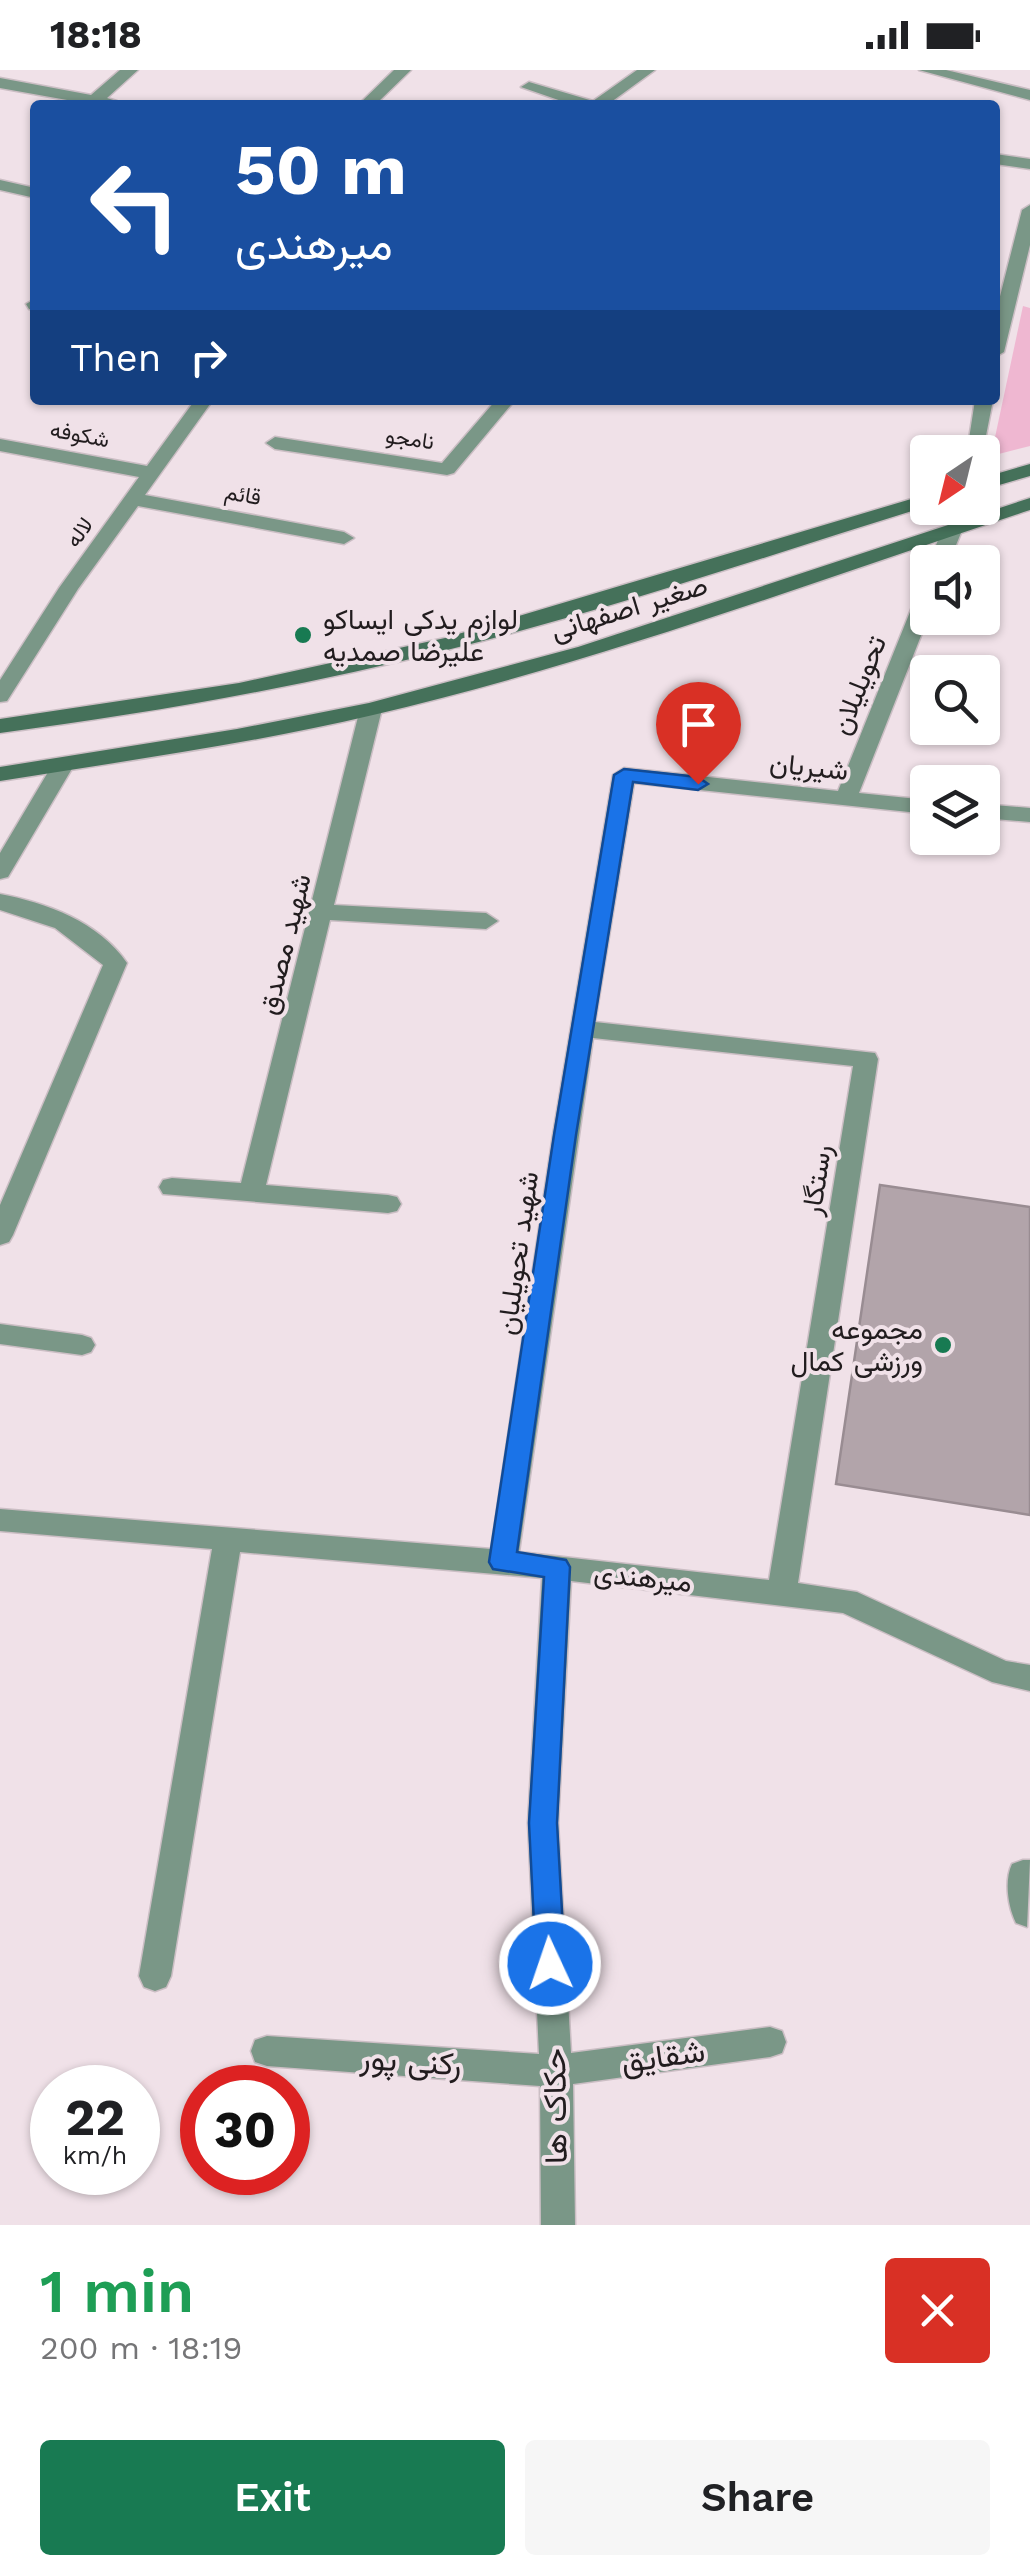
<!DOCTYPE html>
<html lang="en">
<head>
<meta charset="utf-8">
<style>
	:root { --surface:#fff; --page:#f6f6f6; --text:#202124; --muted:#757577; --accent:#187a52 }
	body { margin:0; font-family:"Work Sans",Vazirmatn,sans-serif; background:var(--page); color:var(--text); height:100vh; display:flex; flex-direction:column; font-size:38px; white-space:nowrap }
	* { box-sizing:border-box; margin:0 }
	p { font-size:32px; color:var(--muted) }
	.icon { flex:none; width:55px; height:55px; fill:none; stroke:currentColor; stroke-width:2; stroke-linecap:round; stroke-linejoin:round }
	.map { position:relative; height:2155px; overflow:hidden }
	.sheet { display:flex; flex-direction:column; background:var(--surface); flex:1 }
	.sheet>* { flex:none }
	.top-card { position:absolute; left:30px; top:30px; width:970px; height:305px; border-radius:10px; box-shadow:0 2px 8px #0004; background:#1a4fa0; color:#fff; overflow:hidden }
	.needle { width:65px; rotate:215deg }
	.fabs { position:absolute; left:910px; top:365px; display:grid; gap:20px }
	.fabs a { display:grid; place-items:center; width:90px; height:90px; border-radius:10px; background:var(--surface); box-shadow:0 2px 8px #0004; font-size:50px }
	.speed { position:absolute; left:30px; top:1995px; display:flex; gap:20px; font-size:50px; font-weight:700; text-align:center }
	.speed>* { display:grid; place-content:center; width:130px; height:130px; border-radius:50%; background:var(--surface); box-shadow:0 2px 8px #0004; line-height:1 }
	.speed small { font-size:25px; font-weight:400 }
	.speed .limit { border:15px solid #d22; background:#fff; color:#111 }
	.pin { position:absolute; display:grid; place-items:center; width:85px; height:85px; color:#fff; margin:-102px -42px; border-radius:50% 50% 50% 0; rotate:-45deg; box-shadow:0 0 10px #0007 }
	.pin .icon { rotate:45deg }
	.me { position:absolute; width:110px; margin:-55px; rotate:357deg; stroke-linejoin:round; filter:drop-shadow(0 0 8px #0008) }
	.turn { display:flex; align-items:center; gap:35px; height:210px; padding:0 40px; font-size:45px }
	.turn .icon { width:130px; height:130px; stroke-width:2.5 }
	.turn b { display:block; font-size:70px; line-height:85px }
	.then { display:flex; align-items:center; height:95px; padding:0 40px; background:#0003; gap:20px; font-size:38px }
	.round { display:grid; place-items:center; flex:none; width:105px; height:105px; border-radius:10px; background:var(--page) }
	.head { display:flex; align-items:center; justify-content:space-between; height:170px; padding:0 40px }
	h1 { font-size:60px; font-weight:600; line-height:75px; color:#1e9e55 }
	.primary-button { display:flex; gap:20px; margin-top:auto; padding:20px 40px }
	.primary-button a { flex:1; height:115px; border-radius:10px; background:var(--accent); color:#fff; font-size:40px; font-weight:600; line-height:115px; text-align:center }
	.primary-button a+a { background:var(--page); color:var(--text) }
	.status { display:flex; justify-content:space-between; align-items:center; height:70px; padding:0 50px; background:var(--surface); direction:ltr }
	.status svg { height:28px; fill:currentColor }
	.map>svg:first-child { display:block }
</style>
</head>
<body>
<div class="status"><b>18:18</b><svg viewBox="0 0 49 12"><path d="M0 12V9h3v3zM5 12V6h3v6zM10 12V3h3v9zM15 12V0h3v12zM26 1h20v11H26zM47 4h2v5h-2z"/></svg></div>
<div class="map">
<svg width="1030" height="2155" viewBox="0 0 1030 2155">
	<rect width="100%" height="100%" fill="#f0e1e8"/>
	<path fill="#efb7d1" d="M1023,236l7,2v138l-39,10z"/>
	<path fill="#b2a4aa" stroke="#998c92" stroke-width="2.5" d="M880,1115l150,22v308l-194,-31z"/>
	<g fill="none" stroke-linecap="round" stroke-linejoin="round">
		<defs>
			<path id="minor" d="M120,0h18l-31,28 22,7h-34l-95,-17v-10l91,17z
				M394,0h17l-36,35h-17z
				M637,0h18l-48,35h-34l-52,-18 8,-5 64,19z
				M995,84l35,5v10l-35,-5z
				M0,110l35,8v10l-35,-8z
				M1030,135v40l-26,107 -9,5v-41l27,-106z
				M35,229v11l-6,-1 -3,-5z
				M195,330h18l-68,95 199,37 10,6 -10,6 -206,-38 -60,83 -71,112 -7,1v-22l59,-92 80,-111 -139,-26v-12l147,27z
				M496,330h19l-61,73 -7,2 -172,-26 -9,-6 9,-6 167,26z
				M975,330h18l-11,56v-4h-15z
				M951,457l10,6 -12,29h-20l12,-29z
				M928,516v32l-69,175 69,7v14l-294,-31 -39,239 280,31 3,6 -80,524 59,9 149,69 24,4v26l-38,-9 -149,-69 -272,-32 -13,242 13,230 199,-26 12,4 4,11 -4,11 -12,4 -197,27 2,141h-34l-1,-139 -273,-20 -12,-4 -4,-11 4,-11 12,-4 272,18 -11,-231 14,-245 -302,-26 -69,424 -5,11 -11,4 -11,-4 -5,-11 73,-427 -212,-18v-22l491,40 62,-414 60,-360 11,-7 214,23 80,-199zM593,968l260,28 -84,514 -250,-28z
				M371,633l11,6 -48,196 152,8 12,8 -12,8 -156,-9 -64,265 122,10 9,2 4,7 -4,7 -9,2 -225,-19 -4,-7 4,-7 9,-2 69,5 119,-474z
				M62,690l11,7 -65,110 -8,2v-26l54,-91z
				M982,734l48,4v14l-48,-4z
				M0,824c47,9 99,28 127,69l-114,272 -4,7 -9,3v-40l103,-240 -48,-37 -55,-18z
				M0,1254l82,11 9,3 4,7 -4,7 -9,3 -82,-11z
				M1023,1790h7l-3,67 -11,-4c-8,-16 -12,-42 -4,-59z"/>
			<path id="tertiary" d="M919,0h27l84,20v10z"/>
			<path id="secondary" d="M1030,394v12l-48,14v-12z
				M928,424v12c-158,49 -314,102 -473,142 -150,38 -302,65 -455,85v-14l239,-36 206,-45z
				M1030,428v12c-217,72 -434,153 -657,205 -123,29 -249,46 -373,66v-14l237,-38 132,-26 209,-56z"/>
		</defs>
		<use href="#minor" stroke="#cbbec4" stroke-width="3"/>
		<use href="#tertiary" stroke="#cbbec4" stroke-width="3"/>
		<use href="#secondary" stroke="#cbbec4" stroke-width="3"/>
		<use href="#minor" fill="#7a9787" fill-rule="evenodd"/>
		<use href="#tertiary" fill="#7a9787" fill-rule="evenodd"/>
		<use href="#secondary" fill="#45715a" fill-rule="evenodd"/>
	</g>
	<path fill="#1a73e8" stroke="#114b97" stroke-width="2.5" d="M624,699l74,8 10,7 -10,6 -65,-8 -57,353 -59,417 49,8 4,7 -13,256 8,141 -4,10 -11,4 -10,-4 -4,-10 -7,-141 15,-246 -51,-8 -4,-7 65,-427 60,-360z"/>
	<g fill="#187a52" stroke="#f0e1e8" stroke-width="4">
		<circle cx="303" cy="565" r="10"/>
		<circle cx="943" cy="1275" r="10"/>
	</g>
	<g text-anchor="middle" stroke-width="8" stroke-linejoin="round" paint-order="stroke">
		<g font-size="22" fill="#211c1e" stroke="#f0e1e8">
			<text transform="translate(80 364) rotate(11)" y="8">شکوفه</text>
			<text transform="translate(410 368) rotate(8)" y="8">نامجو</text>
			<text transform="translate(243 424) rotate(10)" y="8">قائم</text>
			<text transform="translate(79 462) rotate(-54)" y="8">لاله</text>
		</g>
		<g font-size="28" fill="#211c1e" stroke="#f0e1e8">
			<text transform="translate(629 537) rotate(-17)" y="10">صغیر اصفهانی</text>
			<text transform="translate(858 615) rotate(-68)" y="10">تحویلیلان</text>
			<text transform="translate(809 696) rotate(6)" y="10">شیریان</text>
			<text transform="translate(284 874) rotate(-76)" y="10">شهید مصدق</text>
			<text transform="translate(816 1110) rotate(-81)" y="10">رستگار</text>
			<text transform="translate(517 1183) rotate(-82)" y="10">شهید تحویلیان</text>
			<text transform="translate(643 1507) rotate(6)" y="10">میرهندی</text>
		</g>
		<g font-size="28" fill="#211c1e" stroke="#f0e1e8" text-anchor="start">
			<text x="323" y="559">لوازم یدکی ایساکو<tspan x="323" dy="32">علیرضا صمدیه</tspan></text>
			<text x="923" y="1269" text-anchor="end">مجموعه<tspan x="923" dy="32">ورزشی کمال</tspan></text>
		</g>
		<g font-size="32" fill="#211c1e" stroke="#f0e1e8">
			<text transform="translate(663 1986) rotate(-8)" y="11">شقایق</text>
			<text transform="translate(411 1991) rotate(4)" y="11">رکنی پور</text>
			<text transform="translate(555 2036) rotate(-91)" y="11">حکاک ها</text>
		</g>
	</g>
</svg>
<div class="fabs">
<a><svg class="needle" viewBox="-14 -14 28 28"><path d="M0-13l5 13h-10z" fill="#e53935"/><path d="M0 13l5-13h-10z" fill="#757577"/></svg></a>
<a><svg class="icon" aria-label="sound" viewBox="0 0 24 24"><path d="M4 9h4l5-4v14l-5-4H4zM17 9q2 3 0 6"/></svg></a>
<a><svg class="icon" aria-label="search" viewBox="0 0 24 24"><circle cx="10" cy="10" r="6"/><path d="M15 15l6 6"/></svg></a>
<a><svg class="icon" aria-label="layers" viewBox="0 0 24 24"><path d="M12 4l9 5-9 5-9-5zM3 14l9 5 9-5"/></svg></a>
</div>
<div class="speed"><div>22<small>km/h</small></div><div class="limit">30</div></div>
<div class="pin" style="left:698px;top:714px;background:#d93025"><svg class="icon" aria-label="arrive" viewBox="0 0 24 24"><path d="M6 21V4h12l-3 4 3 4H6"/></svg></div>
<svg class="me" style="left:550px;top:1894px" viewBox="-20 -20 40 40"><circle r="17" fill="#1a73e8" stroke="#fff" stroke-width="3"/><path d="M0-11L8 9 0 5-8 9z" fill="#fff"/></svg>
<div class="top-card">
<div class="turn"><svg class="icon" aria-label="left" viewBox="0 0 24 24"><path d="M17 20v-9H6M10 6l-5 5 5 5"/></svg><div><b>50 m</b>میرهندی</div></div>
<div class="then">Then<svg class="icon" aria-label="right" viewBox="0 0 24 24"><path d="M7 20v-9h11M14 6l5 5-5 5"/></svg></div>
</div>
</div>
<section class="sheet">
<div class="head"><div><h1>1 min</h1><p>200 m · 18:19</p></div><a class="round" style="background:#d93025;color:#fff"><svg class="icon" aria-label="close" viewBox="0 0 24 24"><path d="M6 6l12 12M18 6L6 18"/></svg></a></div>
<div class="primary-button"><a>Exit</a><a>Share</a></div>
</section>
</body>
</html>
